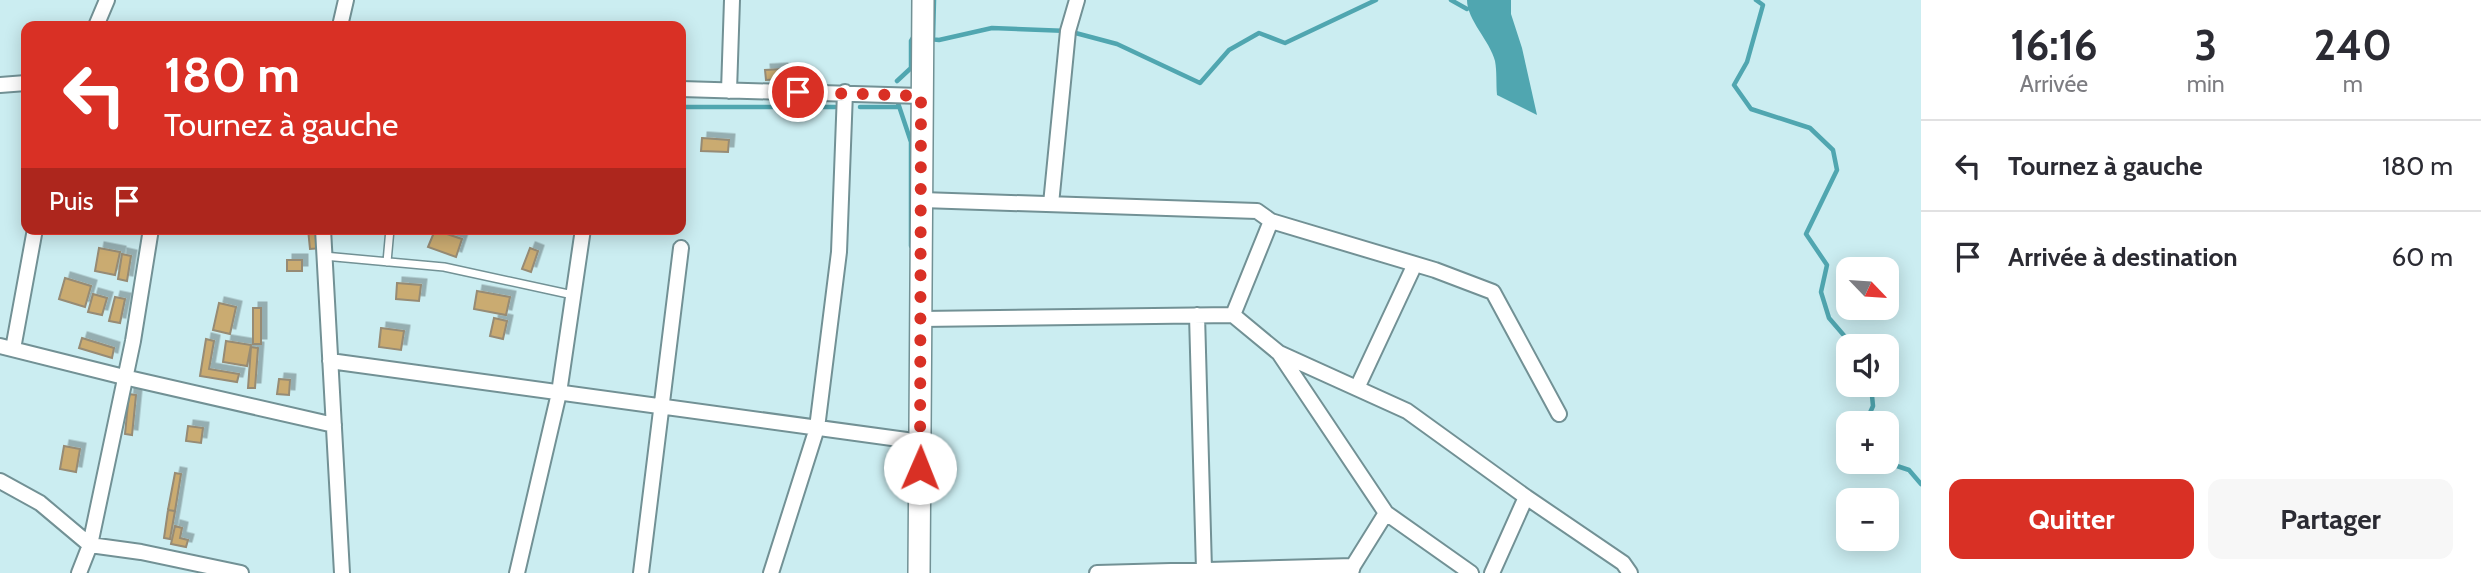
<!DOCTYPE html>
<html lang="fr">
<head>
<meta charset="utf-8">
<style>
	:root { --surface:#fff; --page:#f7f7f7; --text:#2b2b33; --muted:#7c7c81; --line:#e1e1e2; --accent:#d93025 }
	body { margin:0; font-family:Cabin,sans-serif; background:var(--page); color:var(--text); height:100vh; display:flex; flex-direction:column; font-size:26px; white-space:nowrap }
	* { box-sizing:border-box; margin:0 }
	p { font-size:23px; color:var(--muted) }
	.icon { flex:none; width:38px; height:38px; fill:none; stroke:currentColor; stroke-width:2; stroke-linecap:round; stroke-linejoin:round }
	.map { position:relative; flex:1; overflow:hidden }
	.drawer { display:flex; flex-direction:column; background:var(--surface); width:560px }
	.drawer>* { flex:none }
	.hud { position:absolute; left:21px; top:21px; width:665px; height:214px; border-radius:14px; box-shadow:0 4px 18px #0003; background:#d93025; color:#fff; overflow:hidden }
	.needle { width:46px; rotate:115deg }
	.fabs { position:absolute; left:1836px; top:257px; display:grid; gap:14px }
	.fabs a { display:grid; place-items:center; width:63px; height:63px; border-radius:14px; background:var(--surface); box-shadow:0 4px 18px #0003; font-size:35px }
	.pin { position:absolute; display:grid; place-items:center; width:60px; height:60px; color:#fff; margin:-30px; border:4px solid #fff; border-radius:50%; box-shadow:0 2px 7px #0007 }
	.me { position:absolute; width:77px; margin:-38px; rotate:1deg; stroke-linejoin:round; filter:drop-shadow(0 0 5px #0008) }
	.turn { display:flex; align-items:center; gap:24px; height:147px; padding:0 28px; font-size:32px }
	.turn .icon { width:91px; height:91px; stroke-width:2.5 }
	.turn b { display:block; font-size:49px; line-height:60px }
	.then { display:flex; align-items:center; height:66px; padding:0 28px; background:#0003; gap:14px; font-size:26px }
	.eta { display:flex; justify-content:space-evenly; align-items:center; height:119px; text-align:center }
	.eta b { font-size:42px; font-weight:800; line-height:49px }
	.button { display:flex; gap:14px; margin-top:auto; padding:14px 28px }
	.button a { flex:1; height:80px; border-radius:14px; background:var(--accent); color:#fff; font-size:28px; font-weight:800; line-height:80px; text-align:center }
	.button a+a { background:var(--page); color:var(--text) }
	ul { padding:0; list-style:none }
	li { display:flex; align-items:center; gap:21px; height:91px; padding:0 28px; border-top:2px solid var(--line) }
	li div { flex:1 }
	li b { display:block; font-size:26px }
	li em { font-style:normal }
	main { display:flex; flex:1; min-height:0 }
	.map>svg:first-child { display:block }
</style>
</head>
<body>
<main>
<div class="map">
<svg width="1921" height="573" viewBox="0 0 1921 573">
	<defs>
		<filter id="shadow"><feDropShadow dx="5.5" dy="-5.5" stdDeviation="0" flood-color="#0004"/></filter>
	</defs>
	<rect width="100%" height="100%" fill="#cbedf1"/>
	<path fill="#50a6b0" d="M1467,0h44v14l11,34 15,67 -40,-20c-1,-11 0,-24 -2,-34 -5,-20 -28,-41 -28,-61z"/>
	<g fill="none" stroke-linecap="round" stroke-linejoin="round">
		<path stroke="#50a6b0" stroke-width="4.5" d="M1451,0l16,9
			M1756,0l7,5 -16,57 -13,23 17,24 59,19 23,22 4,20 -31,64 21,31 -6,27 8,26 24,28
			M930,39l9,1 53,-12 76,3 49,13 83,39 29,-33 30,-17 26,10 91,-43
			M933,39l1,-39
			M897,81l14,-13v-27l3,-5
			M897,100l14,42v104
			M681,107h154
			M860,107h39
			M1865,424l8,-18 -2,-21
			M1886,457l11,9 12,4 12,14"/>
	</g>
	<path fill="#caab71" stroke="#968b74" stroke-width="2" filter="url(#shadow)" d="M782,69l1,10 -17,1 -1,-10z
		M702,138l27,2 -1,12 -27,-1z
		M308,229h13l1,19 -12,1z
		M435,230l27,9 -6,18 -28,-10z
		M99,248l21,4 -5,23 -20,-4z
		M530,248l8,3 -7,21 -9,-3z
		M122,254l9,2 -4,25 -9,-2z
		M287,260h15v11h-15z
		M65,278l26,8 -6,21 -26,-8z
		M397,283l24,2 -2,16 -23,-2z
		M477,291l33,6 -4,18 -32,-6z
		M93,294l14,4 -5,17 -14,-3z
		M115,297l10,2 -5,24 -11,-2z
		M219,303l17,4 -6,27 -17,-4z
		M253,308h8v36h-8z
		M494,318l13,3 -4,18 -13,-3z
		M381,328l23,3 -3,19 -22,-3z
		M82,338l32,10 -2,10 -33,-10z
		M206,339l8,2 -5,28 30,5 -2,8 -37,-6z
		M226,341l25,4 -4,21 -24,-4z
		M251,347l7,1 -3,40h-7z
		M279,379l11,1 -1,15 -12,-1z
		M129,394l7,1 -4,40 -7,-1z
		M188,426l15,2 -2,15 -15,-2z
		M64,446l16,3 -4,23 -16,-3z
		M175,473l6,1 -6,37 -7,-1z
		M168,510l7,1 -5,28 -6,-1z
		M175,526l7,2 -2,10 8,2 -2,7 -15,-3z"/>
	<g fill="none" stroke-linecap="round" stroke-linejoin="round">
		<defs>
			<path id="lane" d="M324,256l120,11 129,28
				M387,262l3,-33"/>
			<path id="street" d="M96,26l11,-26
				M340,26l6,-26
				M0,85l26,-2
				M681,89l240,7
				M729,91l3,-91
				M922,200l335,11 14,10 -38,94
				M1051,204l17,-173 9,-31
				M1271,221l164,49 58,22 66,122
				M323,229l19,344
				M1197,315l7,255
				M921,319l312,-4 46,38
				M0,346l124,31 210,48
				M13,349l22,-120
				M330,361l591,81
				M1357,388l58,-124
				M0,481l40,22 50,42 51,7 100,21
				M1386,513l85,60
				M1353,566l33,-53 -107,-160 128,58 119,86 97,66 7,10
				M79,573l11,-28 43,-204 18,-112
				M517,573l42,-180 24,-164
				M641,573l40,-325
				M771,573l46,-145 22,-176 6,-160
				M1097,573l256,-7 -2,7
				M1492,573l34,-76"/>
			<path id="secondary" d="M919,573l4,-573"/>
		</defs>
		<use href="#lane" stroke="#729195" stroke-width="10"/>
		<use href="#street" stroke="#729195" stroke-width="18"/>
		<use href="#secondary" stroke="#729195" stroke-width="24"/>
		<use href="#lane" stroke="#fff" stroke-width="7"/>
		<use href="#street" stroke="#fff" stroke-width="14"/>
		<use href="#secondary" stroke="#fff" stroke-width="21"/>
	</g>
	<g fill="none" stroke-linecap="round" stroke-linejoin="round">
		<path stroke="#d93025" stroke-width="12" stroke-dasharray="0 21.6" d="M798,92l123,4 -1,372"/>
	</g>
</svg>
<div class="fabs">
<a><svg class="needle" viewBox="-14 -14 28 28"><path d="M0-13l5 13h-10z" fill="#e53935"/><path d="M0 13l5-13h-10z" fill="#7c7c81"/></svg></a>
<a><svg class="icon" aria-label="sound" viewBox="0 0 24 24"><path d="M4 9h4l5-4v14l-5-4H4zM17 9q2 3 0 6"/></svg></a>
<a>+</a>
<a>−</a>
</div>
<div class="pin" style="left:798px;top:92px;background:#d93025"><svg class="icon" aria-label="arrive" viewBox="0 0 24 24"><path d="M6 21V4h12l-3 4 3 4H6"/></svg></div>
<svg class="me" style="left:920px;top:468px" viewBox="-20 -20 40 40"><circle r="19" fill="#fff"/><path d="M0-13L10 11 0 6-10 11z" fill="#d93025"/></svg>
<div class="hud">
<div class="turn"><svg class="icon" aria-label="left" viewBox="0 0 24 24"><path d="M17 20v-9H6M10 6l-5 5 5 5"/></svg><div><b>180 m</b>Tournez à gauche</div></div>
<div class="then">Puis<svg class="icon" aria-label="arrive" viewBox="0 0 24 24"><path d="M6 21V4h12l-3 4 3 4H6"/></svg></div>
</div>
</div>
<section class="drawer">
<div class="eta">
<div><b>16:16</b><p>Arrivée</p></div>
<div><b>3</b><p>min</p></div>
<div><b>240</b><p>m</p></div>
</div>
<ul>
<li><svg class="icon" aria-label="left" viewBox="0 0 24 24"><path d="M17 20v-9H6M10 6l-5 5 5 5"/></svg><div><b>Tournez à gauche</b></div><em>180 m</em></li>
<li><svg class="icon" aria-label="arrive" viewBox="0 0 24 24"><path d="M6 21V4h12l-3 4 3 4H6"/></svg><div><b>Arrivée à destination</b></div><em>60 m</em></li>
</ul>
<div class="button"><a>Quitter</a><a>Partager</a></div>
</section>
</main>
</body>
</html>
